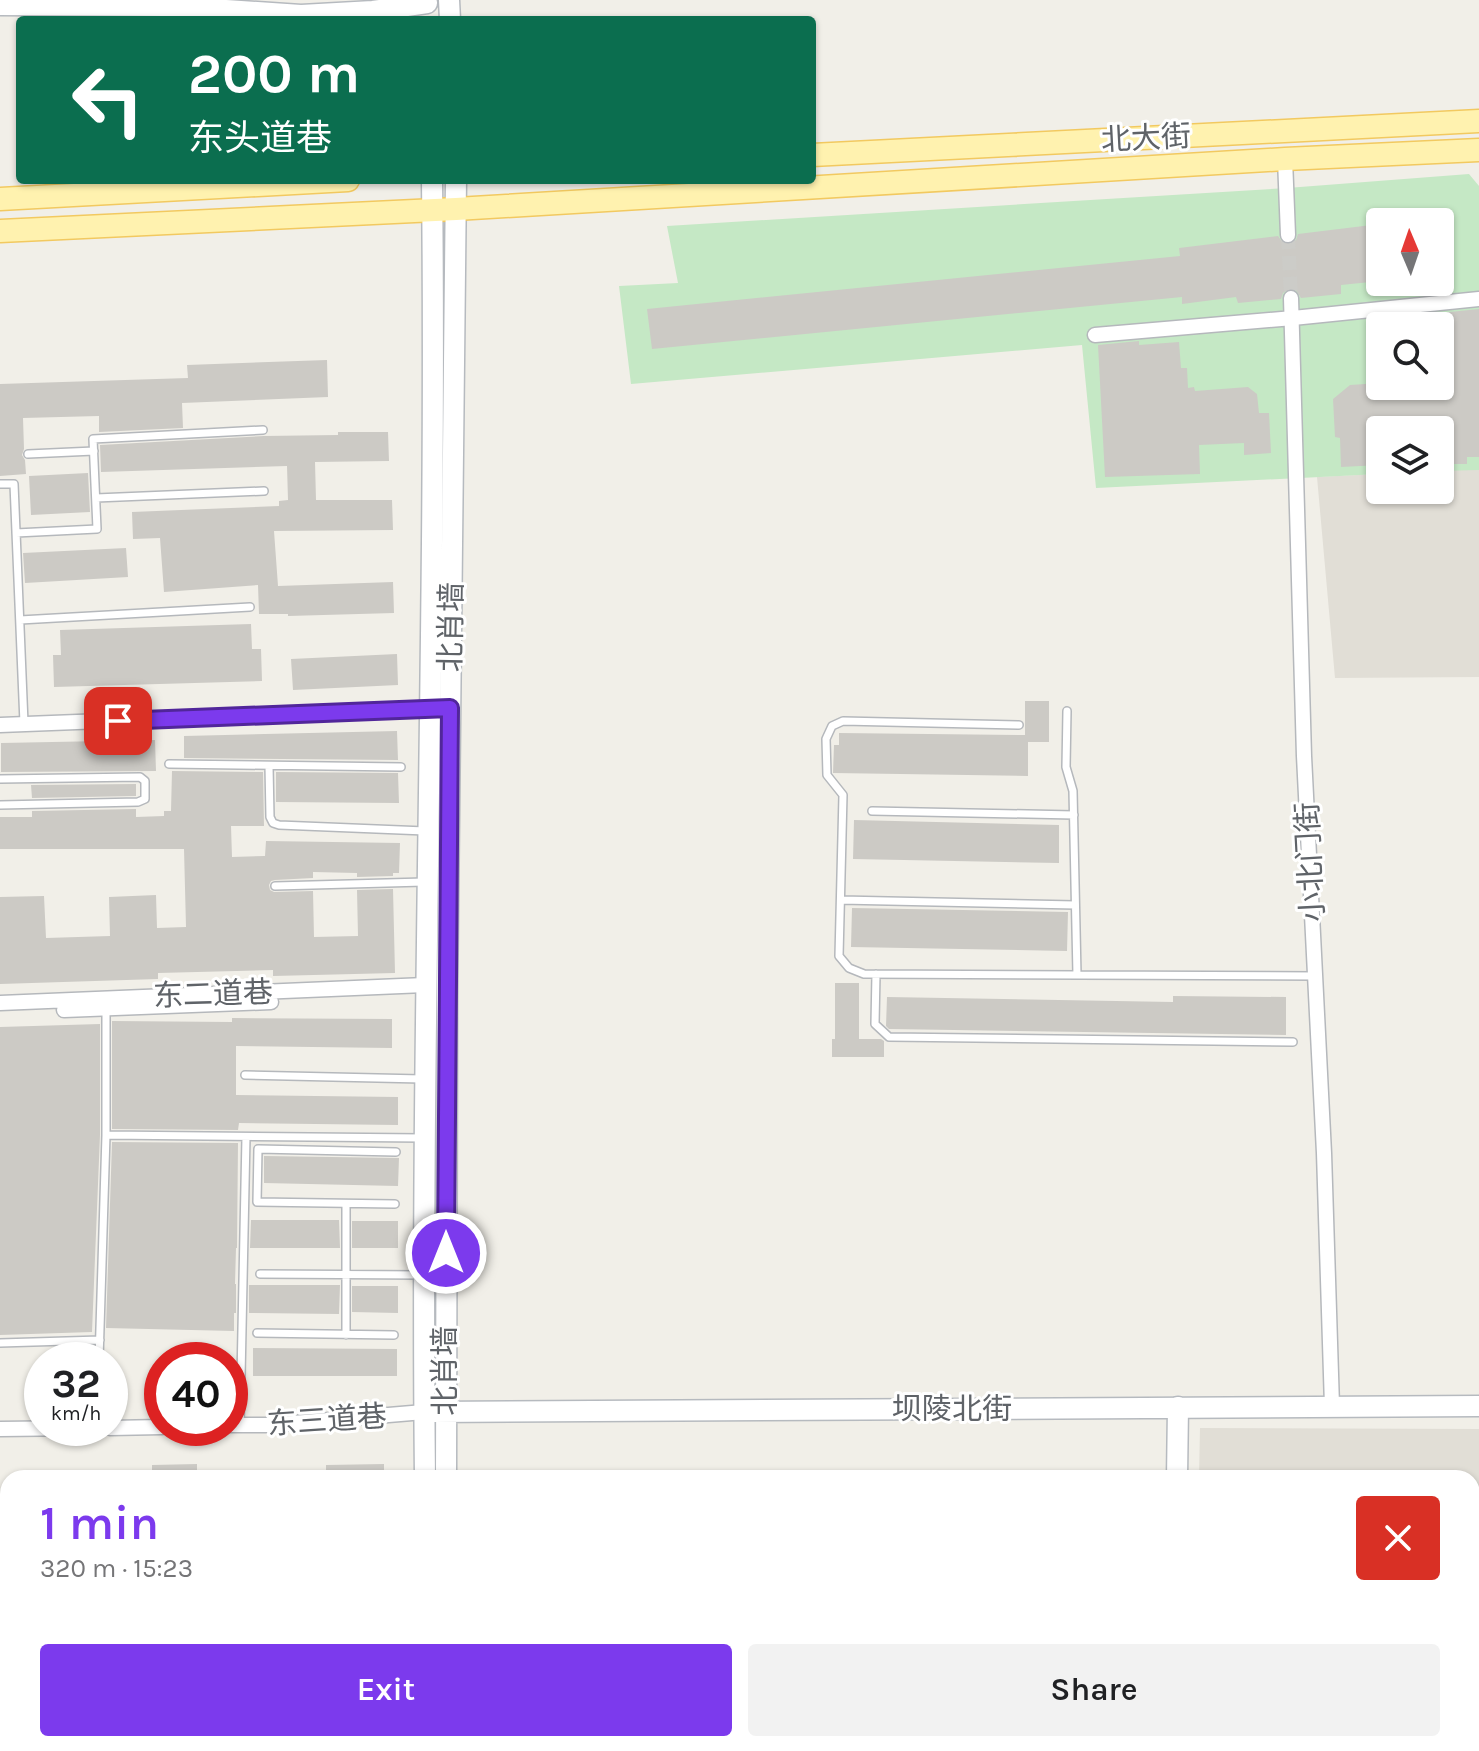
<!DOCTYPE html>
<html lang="en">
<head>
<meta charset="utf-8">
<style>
	:root { --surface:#fff; --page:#f2f2f2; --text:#202124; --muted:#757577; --accent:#7c3aed }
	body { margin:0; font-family:Karla,"Noto Sans SC",sans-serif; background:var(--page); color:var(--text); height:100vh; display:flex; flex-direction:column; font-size:30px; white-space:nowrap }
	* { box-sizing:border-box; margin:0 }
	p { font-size:26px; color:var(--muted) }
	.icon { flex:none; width:44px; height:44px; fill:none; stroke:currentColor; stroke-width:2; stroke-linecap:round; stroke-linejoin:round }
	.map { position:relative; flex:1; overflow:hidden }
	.sheet { position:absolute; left:0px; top:1470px; width:1480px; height:282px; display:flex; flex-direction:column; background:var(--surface); border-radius:24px 24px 0 0; box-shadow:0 2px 6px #0004 }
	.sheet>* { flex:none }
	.guide { position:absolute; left:16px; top:16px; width:800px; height:168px; border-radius:8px; box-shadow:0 2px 6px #0004; background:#0b6e4f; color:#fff; overflow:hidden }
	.needle { width:52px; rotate:358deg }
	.fabs { position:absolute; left:1366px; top:208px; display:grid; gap:16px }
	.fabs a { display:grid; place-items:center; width:88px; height:88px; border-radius:8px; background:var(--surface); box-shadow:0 2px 6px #0004; font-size:40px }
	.speed { position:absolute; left:24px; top:1342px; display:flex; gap:16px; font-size:40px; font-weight:700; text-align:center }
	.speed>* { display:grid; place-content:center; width:104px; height:104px; border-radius:50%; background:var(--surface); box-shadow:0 2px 6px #0004; line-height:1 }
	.speed small { font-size:20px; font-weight:400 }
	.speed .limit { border:12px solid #d22; background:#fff; color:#111 }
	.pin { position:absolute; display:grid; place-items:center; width:68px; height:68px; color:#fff; margin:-34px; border-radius:16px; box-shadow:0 4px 12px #0006 }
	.me { position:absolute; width:88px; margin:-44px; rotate:0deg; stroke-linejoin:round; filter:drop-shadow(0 0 6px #0008) }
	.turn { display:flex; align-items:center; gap:28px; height:168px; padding:0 40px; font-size:36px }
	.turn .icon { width:104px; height:104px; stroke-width:2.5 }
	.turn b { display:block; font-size:56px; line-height:68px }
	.round { display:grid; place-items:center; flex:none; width:84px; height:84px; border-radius:8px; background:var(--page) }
	.headline { display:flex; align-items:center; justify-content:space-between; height:136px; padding:0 40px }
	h1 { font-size:48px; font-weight:600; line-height:60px; color:var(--accent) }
	.button { display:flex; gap:16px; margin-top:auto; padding:16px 40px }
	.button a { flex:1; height:92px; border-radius:8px; background:var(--accent); color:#fff; font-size:32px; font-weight:600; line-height:92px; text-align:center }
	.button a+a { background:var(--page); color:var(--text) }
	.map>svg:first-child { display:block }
</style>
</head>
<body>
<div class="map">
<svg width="1479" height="1751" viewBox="0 0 1479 1751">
	<rect width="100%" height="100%" fill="#f1efe8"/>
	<path fill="#e1ded6" d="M1479,468v209l-144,1 -18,-201 63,-3v16h60v-20z
		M1200,1428l279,1v322h-283v-7h276v-266h-273z"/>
	<path fill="#c5e8c5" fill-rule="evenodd" d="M1469,174l10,12v284l-39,1v-41h-60v44l-284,14 -14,-143 -451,39 -12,-98 59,-3 -11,-57 620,-38zM1380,222h60v60h-60zM1380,326h60v60h-60z"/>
	<path fill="#cccac5" d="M1380,224v57l-39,4v9l-40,4 -5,-8 -6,-2 -7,5 -2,6 -43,4 -2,-6 -54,7v-7l-530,52 -5,-40 533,-53 -1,-8 99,-12 5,7 6,2 7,-5 2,-6z
		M1479,309v148h-12v7h-27v-34h-60v35l-39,2 -1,-29 -5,-1 -2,-38 17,-14 30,-2v3h60v-73z
		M1139,341v4l40,-3 2,26h6l1,20 6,-1 1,4 53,-4 9,7 2,19h10l2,40 -27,2v-12l-45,2 1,29 -95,3 -7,-132z
		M327,360l1,37 -146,6 1,25 -84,4v-16l-76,2 1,31 -2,6 3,5 1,14 -26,2v-92l188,-6 -1,-13z
		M338,432h50l1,29 -74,1 1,38h76l1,30 -119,1 4,55 115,-4 1,31 -106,3v-2h-29l-1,-29 -94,7 -4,-54 -27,1 -1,-27 147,-6v-5l9,-1 -1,-34 -186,6 -1,-27 164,-9 74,-1z
		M88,473l2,39 -59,3 -2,-39z
		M126,548l2,29 -103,6 -2,-30z
		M251,624l1,25h9l1,32 -208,6 -1,-32h8l-1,-25z
		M397,654l1,31 -105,5 -2,-31z
		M1025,701h24v41h-21v34l-195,-3 1,-28h5v-12l186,2z
		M397,731l1,29 -214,-2v-22z
		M155,740l1,31 -155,1v-29z
		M172,771l91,1 1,54h-33l1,31 33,-1 1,-15 134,2 -1,30h-6v3l-36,1v-4l-44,-1v6l-38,2 -4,1 -2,4 1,5 4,2 39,-1 1,46 44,-1 -1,-46 36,-1 2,84 -122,3v-6l-115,3v6l-158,5v-87l44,-1 2,42 64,-2 -1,-39 47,-2 1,33 29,-1 -2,-78h-184v-32h32v-6l104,-2v8l28,-1v-5h7z
		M276,772l122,1 1,30 -123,-1z
		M136,784v12l-104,2 -1,-13z
		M854,820l205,5v38l-206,-4z
		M852,908l216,4 -1,39 -216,-4z
		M835,983h24v56h22l3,2v16h-52v-18h3z
		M1173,996l113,1v38l-397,-6 -3,-3 1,-29 286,5z
		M232,1018l160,1v29l-156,-2v49l162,2v28l-159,-2 -1,7 -126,-1v-108l120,1z
		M100,1024v111l-8,197 -92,3v-308z
		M112,1142l126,1 -1,105h-1l-1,36h1v29h-2v18l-128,-3z
		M264,1156l135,2 -1,28 -134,-3z
		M251,1220h88l1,28h-90z
		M352,1221h46v27h-46z
		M249,1285h91l-1,29 -90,-1z
		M352,1286h46v27l-46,-1z
		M253,1348l144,1v27h-144z
		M197,1464v14h-45v-13z
		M384,1464v14h-58v-13z"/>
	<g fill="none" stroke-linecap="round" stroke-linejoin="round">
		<path stroke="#ccccc8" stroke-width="14" stroke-dasharray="14 7" stroke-linecap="butt" d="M1288,235l3,63"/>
		<defs>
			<path id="lane" d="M28,454l66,-3
				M0,484h14l10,239
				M96,498l168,-7
				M16,533l81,-4 -4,-90 170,-9
				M20,620l230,-13
				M1067,711l-1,56 7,24 4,184
				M1019,725l-176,-4 -11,5 -6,13 1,36 16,20 -4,161 10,12 15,6 452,2
				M169,764l232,3
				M269,766l1,51 3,6 6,2 146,6
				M0,779l140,-2 5,4v18l-7,3 -138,3
				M872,811l202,4
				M275,886l149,-4
				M841,900l234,5
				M876,974l-1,50 14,13 404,5
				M245,1075l177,4
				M106,1135l317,3
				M395,1204l-138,-2 1,-53 138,3
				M260,1274l162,1
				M257,1333l137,2
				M346,1335v-131
				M0,1343l100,-3
				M99,1360l7,-225v-126
				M240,1425l6,-288
				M2,1523h6
				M2,1586h6
				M5,1654h3
				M199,1744v7"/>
			<path id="street" d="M1285,159l3,76
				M1291,298l13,458 20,397 8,253
				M1095,335l198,-17 186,-19
				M0,725l437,-17
				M0,1003l425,-18
				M64,1010l207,-8
				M230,1425h40l154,-13
				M110,1428l52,-1
				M0,1429l83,-1"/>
			<path id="secondary" d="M449,0l1,20
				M0,5l166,1 135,9 72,-4 54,-8
				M432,1412l1047,-6
				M425,1478c-5,-433 12,-865 7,-1298
				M446,1478l1,-478 9,-820
				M1177,1478l1,-71
				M428,1744v7
				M450,1744v7
				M1171,1751l1,-7"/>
			<path id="primary" d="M812,155l667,-34
				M0,199l348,-19
				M0,231l456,-22 829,-50 194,-9"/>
		</defs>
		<use href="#lane" stroke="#b5b8bc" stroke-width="10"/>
		<use href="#street" stroke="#b5b8bc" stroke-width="17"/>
		<use href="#secondary" stroke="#b6babf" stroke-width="23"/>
		<use href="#primary" stroke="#f2c960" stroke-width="25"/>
		<use href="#lane" stroke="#fff" stroke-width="7"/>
		<use href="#street" stroke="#fff" stroke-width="14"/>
		<use href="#secondary" stroke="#fff" stroke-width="20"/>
		<use href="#primary" stroke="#fff2af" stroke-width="22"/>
	</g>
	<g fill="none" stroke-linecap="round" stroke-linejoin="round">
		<defs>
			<path id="route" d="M118,721l332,-13 -4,545"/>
		</defs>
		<use href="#route" stroke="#51269a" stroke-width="20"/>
		<use href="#route" stroke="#7c3aed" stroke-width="14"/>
	</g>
	<g text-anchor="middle" stroke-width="6" stroke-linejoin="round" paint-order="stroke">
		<g font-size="30" fill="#5f6368" stroke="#fff">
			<text transform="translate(1146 138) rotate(-3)" y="10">北大街</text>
			<text transform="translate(451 627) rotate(-89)" y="10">北肖墙</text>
			<text transform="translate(1310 862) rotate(-93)" y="10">小北门街</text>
			<text transform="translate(213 994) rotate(-2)" y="10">东二道巷</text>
			<text transform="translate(445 1371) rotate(-90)" y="10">北肖墙</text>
			<text x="952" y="1419">坝陵北街</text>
			<text transform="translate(327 1420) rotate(-4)" y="10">东三道巷</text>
		</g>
	</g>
</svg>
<div class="fabs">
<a><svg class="needle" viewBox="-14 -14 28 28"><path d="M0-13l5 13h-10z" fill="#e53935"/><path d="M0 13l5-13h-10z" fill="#757577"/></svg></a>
<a><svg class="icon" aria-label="search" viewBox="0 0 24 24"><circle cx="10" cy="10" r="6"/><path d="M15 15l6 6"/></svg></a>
<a><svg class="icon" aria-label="layers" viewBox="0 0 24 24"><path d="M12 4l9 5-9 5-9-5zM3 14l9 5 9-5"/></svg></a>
</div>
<div class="speed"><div>32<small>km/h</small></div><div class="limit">40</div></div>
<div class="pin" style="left:118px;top:721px;background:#d93025"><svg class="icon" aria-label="arrive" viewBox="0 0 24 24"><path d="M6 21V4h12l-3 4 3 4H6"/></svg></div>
<svg class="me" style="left:446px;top:1253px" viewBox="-20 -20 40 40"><circle r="17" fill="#7c3aed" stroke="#fff" stroke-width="3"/><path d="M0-11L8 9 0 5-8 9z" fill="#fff"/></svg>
<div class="guide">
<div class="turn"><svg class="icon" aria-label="left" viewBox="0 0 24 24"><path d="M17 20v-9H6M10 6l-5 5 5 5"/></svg><div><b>200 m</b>东头道巷</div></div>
</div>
<section class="sheet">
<div class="headline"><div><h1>1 min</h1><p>320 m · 15:23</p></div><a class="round" style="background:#d93025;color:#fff"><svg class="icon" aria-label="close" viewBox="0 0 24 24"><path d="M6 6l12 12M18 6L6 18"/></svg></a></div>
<div class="button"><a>Exit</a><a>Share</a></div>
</section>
</div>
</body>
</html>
